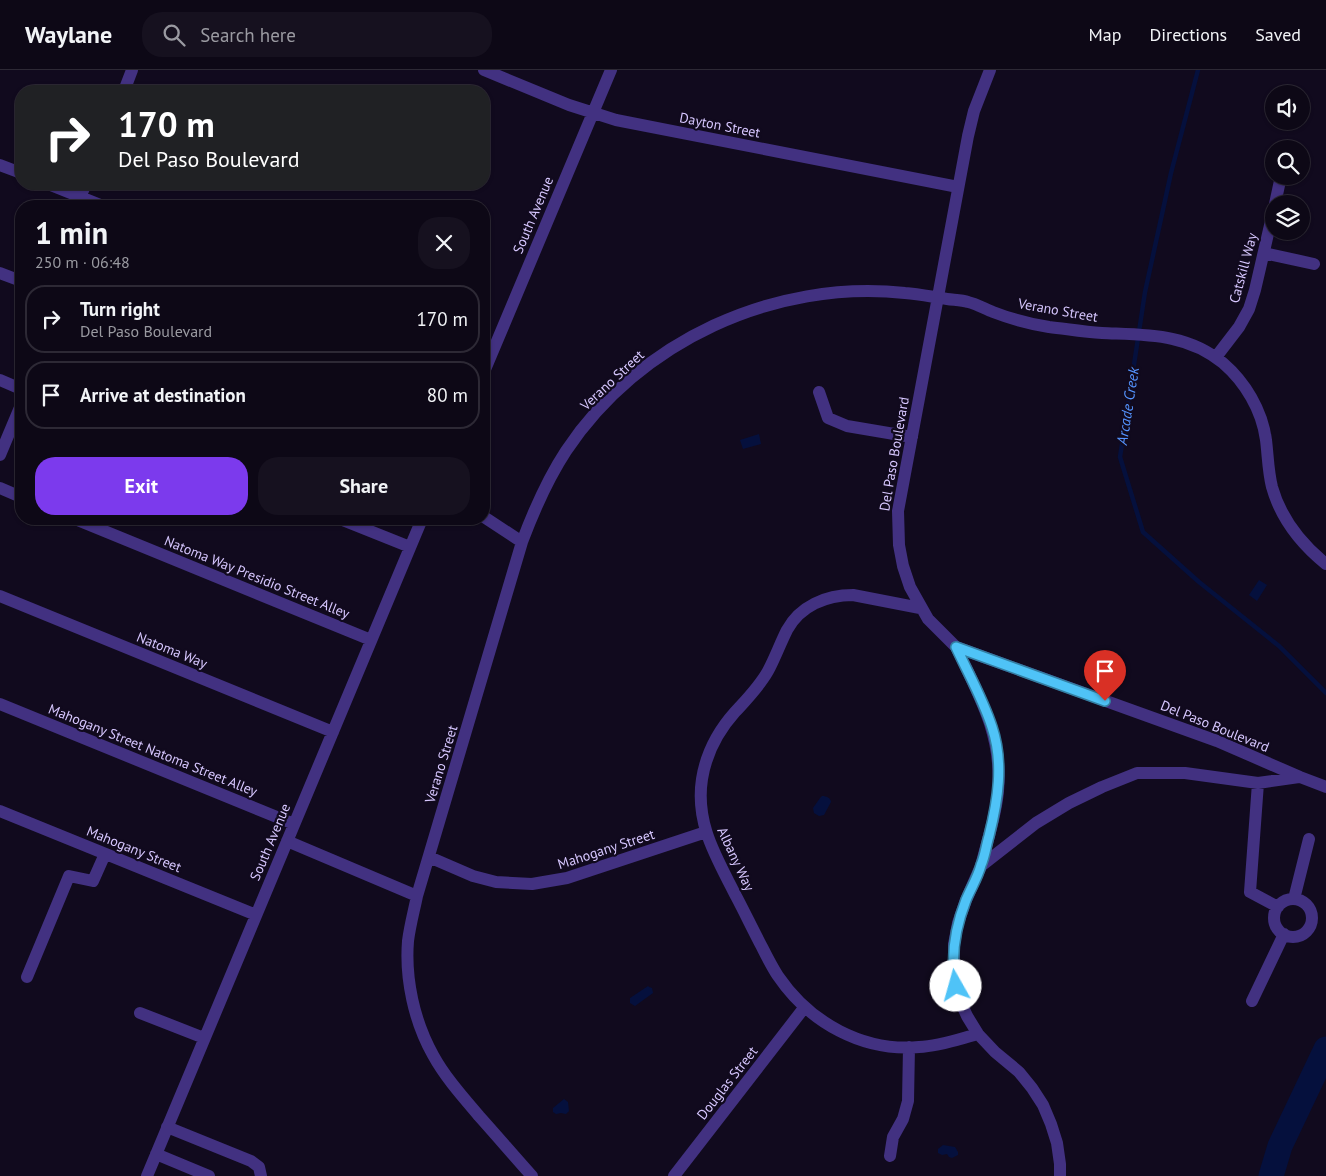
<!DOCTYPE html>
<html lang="en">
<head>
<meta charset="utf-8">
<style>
	:root { --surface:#0d0816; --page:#16111f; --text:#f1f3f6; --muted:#9a9aa1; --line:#2d2935; --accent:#7c3aed }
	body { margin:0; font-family:"PT Sans",sans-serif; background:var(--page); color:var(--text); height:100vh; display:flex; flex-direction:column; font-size:19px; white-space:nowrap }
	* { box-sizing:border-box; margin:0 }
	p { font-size:16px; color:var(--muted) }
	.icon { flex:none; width:28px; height:28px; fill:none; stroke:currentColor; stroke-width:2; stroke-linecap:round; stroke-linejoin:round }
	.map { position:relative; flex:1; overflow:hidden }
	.panel { position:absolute; left:15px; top:130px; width:475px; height:325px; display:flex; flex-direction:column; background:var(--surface); border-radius:20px; box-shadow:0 1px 4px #0004,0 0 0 1px var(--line) }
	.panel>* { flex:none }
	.guide { position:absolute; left:15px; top:15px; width:475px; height:105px; border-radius:20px; box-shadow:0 1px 4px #0004,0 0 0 1px var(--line); background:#202124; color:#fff; overflow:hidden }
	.controls { position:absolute; left:1265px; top:15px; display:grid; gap:10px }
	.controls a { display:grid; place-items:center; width:45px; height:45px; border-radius:50%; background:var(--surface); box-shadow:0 1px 4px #0004,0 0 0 1px var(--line); font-size:25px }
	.pin { position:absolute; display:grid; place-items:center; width:42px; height:42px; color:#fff; margin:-51px -21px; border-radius:50% 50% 50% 0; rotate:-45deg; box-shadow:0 0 5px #0007 }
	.pin .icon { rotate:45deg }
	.me { position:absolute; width:55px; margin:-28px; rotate:353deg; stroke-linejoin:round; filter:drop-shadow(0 0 4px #0008) }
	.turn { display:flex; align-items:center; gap:18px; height:105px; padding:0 20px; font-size:22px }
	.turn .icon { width:65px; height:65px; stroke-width:2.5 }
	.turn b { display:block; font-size:35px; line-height:42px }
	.round { display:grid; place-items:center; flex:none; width:52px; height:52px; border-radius:20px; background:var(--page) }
	.head { display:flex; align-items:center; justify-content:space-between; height:85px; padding:0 20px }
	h1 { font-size:30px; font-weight:600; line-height:38px }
	.action { display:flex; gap:10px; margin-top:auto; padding:10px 20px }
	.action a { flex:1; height:58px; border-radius:20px; background:var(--accent); color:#fff; font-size:20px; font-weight:600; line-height:58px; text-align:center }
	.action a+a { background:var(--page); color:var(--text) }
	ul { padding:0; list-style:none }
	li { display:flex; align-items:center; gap:15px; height:68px; margin:0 10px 8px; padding:0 10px; border:2px solid var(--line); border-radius:20px }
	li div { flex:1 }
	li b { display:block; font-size:19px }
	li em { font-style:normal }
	header { display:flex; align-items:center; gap:30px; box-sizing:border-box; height:70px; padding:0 25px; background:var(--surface); border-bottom:1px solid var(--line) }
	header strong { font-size:24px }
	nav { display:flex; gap:28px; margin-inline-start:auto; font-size:18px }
	.search { width:350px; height:45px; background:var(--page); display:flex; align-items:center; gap:12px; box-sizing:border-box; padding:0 18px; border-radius:20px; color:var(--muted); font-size:19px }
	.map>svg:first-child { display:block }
</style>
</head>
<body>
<header>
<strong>Waylane</strong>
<div class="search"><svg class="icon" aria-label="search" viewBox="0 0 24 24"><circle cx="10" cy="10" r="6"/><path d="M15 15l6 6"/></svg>Search here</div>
<nav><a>Map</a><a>Directions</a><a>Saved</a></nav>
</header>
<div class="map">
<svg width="1326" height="1106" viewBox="0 0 1326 1106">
	<rect width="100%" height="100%" fill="#110a1e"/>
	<path fill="#05103d" d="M759,364l2,10 -18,5 -3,-9z
		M1259,510l8,5 -10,16 -8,-6z
		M822,726c4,0 9,2 9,6l-7,13 -5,1 -5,-3 -1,-5 7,-10z
		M648,916l1,1 3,1 1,5 -18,13 -5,-3v-5z
		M564,1029l4,3 1,9 -3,3 -5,-1 -5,1 -3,-2v-4z
		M943,1075l12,2 3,5v3l-6,3 -3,-1 -2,-3 -5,1 -4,-2v-4z"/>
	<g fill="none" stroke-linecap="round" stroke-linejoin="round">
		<path stroke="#05103d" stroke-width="4.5" d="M1198,0l-27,103 -26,119 -25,165 23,75 56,50 80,64 47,47"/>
		<path stroke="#05103d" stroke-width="25" d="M1271,1106l9,-30 46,-97"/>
		<path stroke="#423181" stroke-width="12" d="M484,0l85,35 47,15 342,67
			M990,0l-16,41 -6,25 -70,375 1,34 4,21 7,21 18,32 28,28 261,94 83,36 26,10
			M124,21l8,-21
			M0,95l21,8
			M48,114l55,22
			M80,127l6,-13
			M1275,134l6,-28
			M1264,183l50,11
			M0,203l21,8
			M1216,287l23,-30 10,-18 6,-19 19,-82
			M484,302l127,-302
			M0,310l21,9
			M819,322l9,26 19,8 65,11
			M0,385l21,-50
			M0,418l21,9
			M484,447l38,25
			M75,449l296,121
			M340,449l70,28
			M0,526l333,136
			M920,538l-67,-13c-27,0 -53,11 -66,35 -7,14 -12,28 -19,41 -9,16 -21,28 -33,41 -17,19 -29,42 -33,67 -7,45 15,79 34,117 9,17 17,34 26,51 5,10 10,20 16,29 32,47 85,76 141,71 21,-1 40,-8 59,-13
			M956,577c23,48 47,89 42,144 -2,25 -11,50 -17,75
			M0,634l294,120
			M1258,713l-8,109 28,15
			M0,741l256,104
			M287,771l130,55
			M429,787l44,19 23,6 36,2 35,-6 139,-46
			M1294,829l15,-60
			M1274 848a19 19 0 1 1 38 0a19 19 0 1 1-38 0Z
			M27,907l42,-101 24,5 12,-27
			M1252,931l32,-67
			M140,943l64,25
			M167,1057l84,34 8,6 2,9
			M156,1084l53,22
			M890,1086l3,-19 10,-18 5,-18 1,-54
			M147,1106l275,-657
			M532,1106c-18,-20 -35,-40 -53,-60 -17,-20 -34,-39 -46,-61 -19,-34 -28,-76 -25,-114 2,-16 6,-30 9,-45l105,-354c12,-32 25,-62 44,-91 73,-110 208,-172 339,-158 14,1 28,4 42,6 7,1 15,1 21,3 9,2 17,7 25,10 18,7 37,12 56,15 18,2 35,5 53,6 44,2 85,0 121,30 22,19 39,47 43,77 2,16 2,31 6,47 9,32 28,56 54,77
			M674,1106l130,-168
			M1060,1106v-12l-3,-21 -6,-19 -8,-19 -11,-17 -13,-16 -24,-20 -17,-18 -11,-18 -9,-20 -4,-20v-32l4,-21 8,-23 15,-34 55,-43 33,-20 33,-16 35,-14h48l73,10 41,-6"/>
	</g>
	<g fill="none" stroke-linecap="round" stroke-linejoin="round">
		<defs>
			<path id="route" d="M956,916c-6,-30 -1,-58 10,-86 5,-12 12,-23 15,-35 4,-9 5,-19 8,-29 9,-36 15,-73 3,-109 -9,-28 -24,-54 -36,-80l149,54"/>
		</defs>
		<use href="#route" stroke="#337fa1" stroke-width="12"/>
		<use href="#route" stroke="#4fc3f7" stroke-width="9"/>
	</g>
	<g text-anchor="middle" stroke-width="4.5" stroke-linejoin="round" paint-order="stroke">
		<g font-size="14" fill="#d7c7ff" stroke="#110a1e">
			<text transform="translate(720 55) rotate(11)" y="5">Dayton Street</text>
			<text transform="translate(533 145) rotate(-67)" y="5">South Avenue</text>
			<text transform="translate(1243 198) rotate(-75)" y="5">Catskill Way</text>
			<text transform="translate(1058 240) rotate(10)" y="5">Verano Street</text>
			<text transform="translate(612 310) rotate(-43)" y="5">Verano Street</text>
			<text transform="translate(894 384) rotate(-80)" y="5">Del Paso Boulevard</text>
			<text transform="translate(257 507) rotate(22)" y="5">Natoma Way Presidio Street Alley</text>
			<text transform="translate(172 580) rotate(22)" y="5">Natoma Way</text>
			<text transform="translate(1215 656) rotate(22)" y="5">Del Paso Boulevard</text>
			<text transform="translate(153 680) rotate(22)" y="5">Mahogany Street Natoma Street Alley</text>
			<text transform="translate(441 694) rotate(-73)" y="5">Verano Street</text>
			<text transform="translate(270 772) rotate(-67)" y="5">South Avenue</text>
			<text transform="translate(134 779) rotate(22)" y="5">Mahogany Street</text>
			<text transform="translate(606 779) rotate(-18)" y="5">Mahogany Street</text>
			<text transform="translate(736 789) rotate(65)" y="5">Albany Way</text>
			<text transform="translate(727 1013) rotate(-52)" y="5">Douglas Street</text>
		</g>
		<g font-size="15" font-style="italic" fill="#5594ff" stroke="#110a1e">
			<text transform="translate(1128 336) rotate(-81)" y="5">Arcade Creek</text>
		</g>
	</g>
</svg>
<div class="controls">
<a><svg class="icon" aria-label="sound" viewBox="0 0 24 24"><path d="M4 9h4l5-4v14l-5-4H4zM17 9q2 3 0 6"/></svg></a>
<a><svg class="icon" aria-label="search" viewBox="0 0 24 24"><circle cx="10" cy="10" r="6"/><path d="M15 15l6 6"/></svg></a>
<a><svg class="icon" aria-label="layers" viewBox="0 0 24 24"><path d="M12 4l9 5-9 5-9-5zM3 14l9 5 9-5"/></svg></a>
</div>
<div class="pin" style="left:1105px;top:631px;background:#d93025"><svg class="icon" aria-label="arrive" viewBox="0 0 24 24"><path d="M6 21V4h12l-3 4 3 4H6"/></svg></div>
<svg class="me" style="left:956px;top:916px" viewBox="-20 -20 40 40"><circle r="19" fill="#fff"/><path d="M0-13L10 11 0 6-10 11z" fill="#4fc3f7"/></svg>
<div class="guide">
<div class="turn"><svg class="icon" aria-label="right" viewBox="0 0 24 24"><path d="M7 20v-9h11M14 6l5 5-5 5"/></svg><div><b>170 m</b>Del Paso Boulevard</div></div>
</div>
<section class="panel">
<div class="head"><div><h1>1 min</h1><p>250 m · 06:48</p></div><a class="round"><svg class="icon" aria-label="close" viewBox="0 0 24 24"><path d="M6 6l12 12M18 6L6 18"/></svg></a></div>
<ul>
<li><svg class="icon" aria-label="right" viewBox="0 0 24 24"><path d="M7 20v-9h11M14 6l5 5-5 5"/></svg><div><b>Turn right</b><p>Del Paso Boulevard</p></div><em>170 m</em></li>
<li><svg class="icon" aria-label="arrive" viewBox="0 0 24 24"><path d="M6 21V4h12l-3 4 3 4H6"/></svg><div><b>Arrive at destination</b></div><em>80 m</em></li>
</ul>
<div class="action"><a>Exit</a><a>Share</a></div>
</section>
</div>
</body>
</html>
